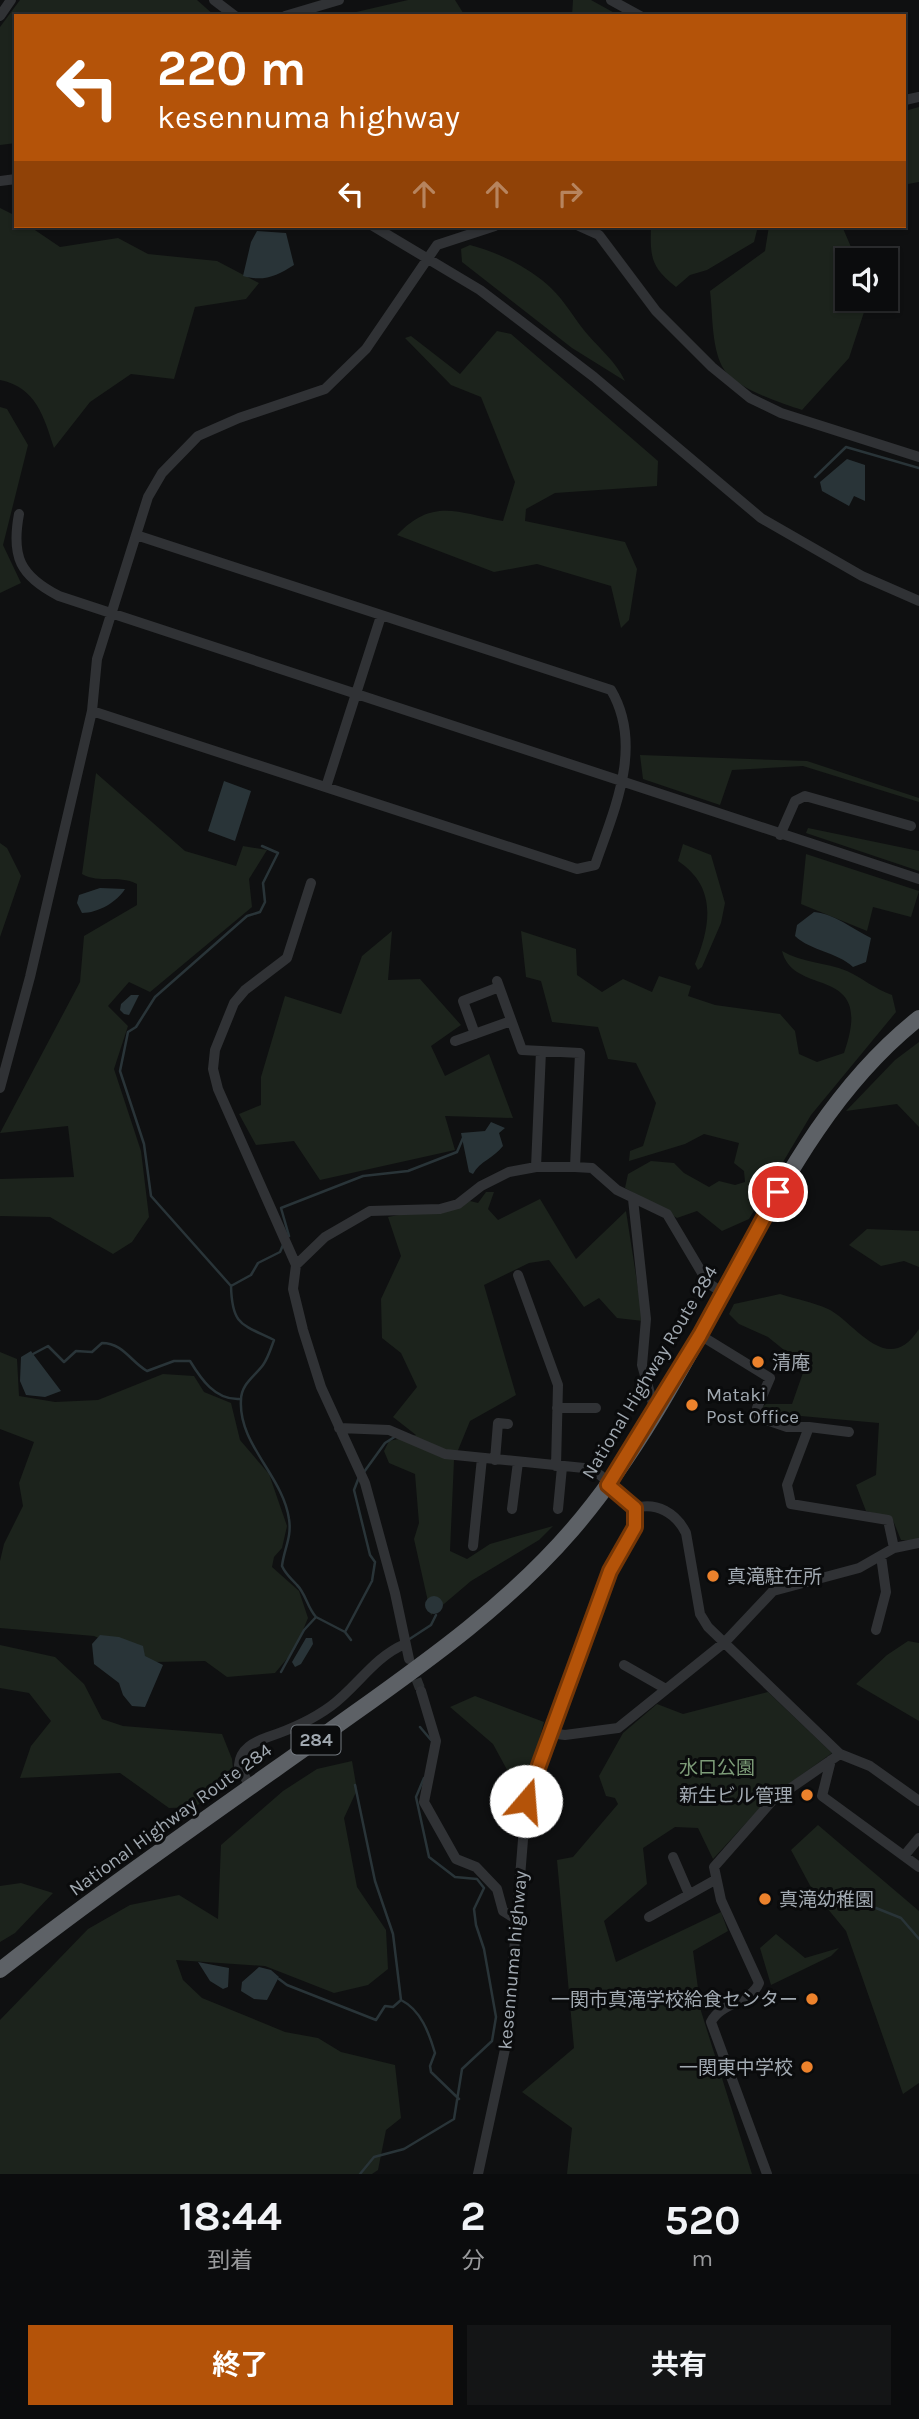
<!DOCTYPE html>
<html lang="ja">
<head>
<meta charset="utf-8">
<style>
	:root { --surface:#0b0c0d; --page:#141516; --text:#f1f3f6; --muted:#9a9b9d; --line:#2b2c2e; --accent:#b45309 }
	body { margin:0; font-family:Karla,"Noto Sans JP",sans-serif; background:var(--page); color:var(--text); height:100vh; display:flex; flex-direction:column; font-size:26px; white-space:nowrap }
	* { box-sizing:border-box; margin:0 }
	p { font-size:23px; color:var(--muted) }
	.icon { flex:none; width:38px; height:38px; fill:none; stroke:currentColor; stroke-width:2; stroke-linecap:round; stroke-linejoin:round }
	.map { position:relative; height:2174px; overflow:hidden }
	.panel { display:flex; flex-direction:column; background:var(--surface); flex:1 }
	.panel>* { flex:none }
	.hud { position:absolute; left:14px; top:14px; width:892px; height:214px; border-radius:0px; box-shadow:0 2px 5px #0004,0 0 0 2px var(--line); background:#b45309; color:#fff; overflow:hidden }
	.buttons { position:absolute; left:835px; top:248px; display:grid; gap:14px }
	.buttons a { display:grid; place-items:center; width:63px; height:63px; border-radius:0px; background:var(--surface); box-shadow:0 2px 5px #0004,0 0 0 2px var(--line); font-size:35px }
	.pin { position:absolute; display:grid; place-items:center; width:60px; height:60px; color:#fff; margin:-30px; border:4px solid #fff; border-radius:50%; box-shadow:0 2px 7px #0007 }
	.me { position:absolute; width:77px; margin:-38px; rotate:18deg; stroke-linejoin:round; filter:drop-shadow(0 0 5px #0008) }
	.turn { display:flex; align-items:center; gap:24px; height:147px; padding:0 28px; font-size:32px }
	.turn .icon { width:91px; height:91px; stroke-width:2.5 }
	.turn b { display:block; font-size:49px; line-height:60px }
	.lanes { display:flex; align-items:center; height:66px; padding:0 28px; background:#0003; justify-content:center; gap:35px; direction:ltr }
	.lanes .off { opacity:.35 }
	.eta { display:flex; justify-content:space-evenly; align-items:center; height:119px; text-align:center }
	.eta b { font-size:42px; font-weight:700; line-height:49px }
	.action { display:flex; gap:14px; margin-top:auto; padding:14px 28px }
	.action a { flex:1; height:80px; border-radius:0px; background:var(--accent); color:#fff; font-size:28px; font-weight:700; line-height:80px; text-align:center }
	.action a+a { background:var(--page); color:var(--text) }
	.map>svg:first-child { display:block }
</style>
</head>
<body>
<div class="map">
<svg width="919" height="2174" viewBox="0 0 919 2174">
	<rect width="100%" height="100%" fill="#0f1011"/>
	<path fill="#1c231c" d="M20,0h177l18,16h-199v127l-16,2v-118z
		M408,0h47l10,16h-126z
		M573,0h18l29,16h-48z
		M919,107v75l-11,2 -3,-73z
		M0,208l16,8v10h13l31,21 58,-9 30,16 69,7 42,22 -13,16 -51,8 -21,72 -43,-5 -41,28 -36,46c-10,-31 -18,-61 -54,-68z
		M651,226h107l-4,16 -47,28 -17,5 -14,12c-25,-20 -26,-29 -25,-61z
		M769,226h73l15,35h-10v38h19l1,4 -18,55 -47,52c-21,-7 -64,-21 -77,-39 -14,-20 -12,-57 -15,-80l55,-40z
		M470,245c28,7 60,23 81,43 14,13 24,32 37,47 13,15 28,27 37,46l-53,-33 -110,-86 -1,-13z
		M497,331l14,3 147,127 -1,25 -102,7 -29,16 -1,12 100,21 12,27 -8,51 -8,8 -10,-42 -74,-22 -43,8 -97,-37c36,-38 61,-22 106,-14l12,-39 -34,-85 -30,-12 -46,-47 6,-2 49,38z
		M0,407l7,2 21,36 -25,100 18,38 -21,10z
		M640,755l167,6 112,37v4l-116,-36 -71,4 -12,35 -77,-26z
		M96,773l89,78 51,15 7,-20 24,4 -18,29 3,28 -102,85 -21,-10 -21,24 20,20 -14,43 27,82 8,66 -17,25 -19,12 -63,-37 -50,-1v-37l74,-2 -6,-51 -68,7 80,-151 4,-46 53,-31v-21c-20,-10 -37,0 -55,-10z
		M808,828l111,23v20l-113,-38z
		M0,843l7,5 14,28 -21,61z
		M683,844l28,11 14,48 -4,20 -19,44 -4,3 -3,-6c16,-39 22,-77 -17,-103z
		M806,854l113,37 -8,26 -38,-10 -6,24 -66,-27z
		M392,931l-4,49 32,-1 41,46 -30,21 14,30 44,-22 24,64 -68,-2 10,34 -135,30 -26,-39 -38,4 -17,-31 22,-9v-28l24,-81 56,18 21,-58z
		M521,931l55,18 1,26 25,17 21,-13 29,13 7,-16 32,10 -3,10 27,9 65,9 15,17 4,23 18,8 27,-9c32,-91 -50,-54 -62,-102 21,12 43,11 65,20 15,7 28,18 45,24l4,17 -85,103 -62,104 -27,12 -25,-20 -20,7 -52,-30 3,-14 23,-13 23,2 10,10 25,14 10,-6 16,4 10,-3 -1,-11 -10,-8 5,-20 -35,-9 -19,10 -56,17 1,-10 13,-5 13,-43 -20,-40 -28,-4 -10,-32 -46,-5 -11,-41 -15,-4z
		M919,1042v85l-22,-23 -51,7 49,-51z
		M486,1192h8l-6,17 10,11 42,-21 36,60 50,-48 17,110 -26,-3 -18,-20 -15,9 -35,-47 -20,3 -45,22 32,110 -46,26 -16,39 -4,91 17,8 23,-15 63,-18 -14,14 -68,41 -40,34 -17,-76 5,-16 -4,-49 -26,-11 -5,-12 5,-10 27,-6 -23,-18 24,-30 -16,-34 -19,-15 -1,-39 20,-43 -13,-39 82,-16 8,2z
		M867,1229l52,2v36l-15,-6 -23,5 -32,-21z
		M780,1294c15,5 33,8 48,15 26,12 59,70 91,20v212l-18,-1 -9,-22 -26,-7 -10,-26 20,-10 3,-52 -124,-11 11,-8h26l13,-37 -37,-30 -29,-13 -10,-10 5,-10z
		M0,1352l17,7 2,37 36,6 43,-2 65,-26 31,2 10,16 27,11 9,37 29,34 18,52 -5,22 -8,9 -2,10 27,24 9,27 -13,31 -20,24 -48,4 -22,-16 -50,1 -61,-26 -94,-8v-67l4,-17 19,-38 -4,-23 15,-41 -34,-13z
		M908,1641l11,2v78l-63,-37 31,-29z
		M0,1645l55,12 29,27 18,35 21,7 99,8 10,25 2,20 -39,28 -26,1 -49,-35 -100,5 11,-32 20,-25 -22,-28 -29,-5z
		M768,1692l64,61 -63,45 -56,61 -15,-31 -23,-1 -32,21 4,36 -43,37 12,41 105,-50 7,19 -35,20 8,60 51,163h-185l5,-46 -50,-36 52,-44 -17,-188 16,-3 45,-53 -3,-6 -9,-2 -7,-20 24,-43 34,-29 26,10z
		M475,1696l69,26 -21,77 -30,-55 -43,-37z
		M352,1761l5,29 -13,28 13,69 29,43 2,39 -20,16 -34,8 -69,-27 -89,-6 7,20 19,18 83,34 33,6 23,14 54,13 6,53 -15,12 -8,40 -6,4h-372v-154l88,-91 42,-24 49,-10 39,24 3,-74 62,-54 34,-22z
		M818,1825l101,86v172l-16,11 -57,-163 -33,-40 -22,-41z
		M21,1883l32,10 -38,40 -15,9v-56z
		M776,1934l29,24 34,-10 -8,8 -60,29 -11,-37z"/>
	<path fill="#293438" d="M257,231l29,2 8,32c-17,11 -31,17 -51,11l8,-34z
		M847,459l18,6v36l-11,-5 -5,10 -27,-15 -2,-9z
		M224,781l27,10 -16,50 -27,-10z
		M100,888l25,1c-8,13 -27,24 -43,24l-5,-10 2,-8z
		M814,912c21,2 37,16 57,26l-5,24 -13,5c-16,-15 -42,-16 -58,-31l2,-11z
		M131,995h8l-10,20 -5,-1 -4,-4 1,-6z
		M491,1122l14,6 -6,5 4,13c-9,12 -23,15 -30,28l-4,-2 -8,-39 24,-2z
		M31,1351l2,3 28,37 -16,6 -19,-2 -6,-14 1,-24z
		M425 1605a9 9 0 1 1 18 0a9 9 0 1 1-18 0Z
		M100,1635l19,2 24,9 2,10 18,9 -18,42 -13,-1 -9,-11 -4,-12 -25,-19 -2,-20z
		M306,1638h6l1,6 -12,20 -6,3 -3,-5z
		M198,1962l31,6 -1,19 -5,2 -13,-8z
		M259,1967l12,3 8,7 -12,23 -13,-1 -13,-8 1,-9z"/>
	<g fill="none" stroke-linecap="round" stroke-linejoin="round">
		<path stroke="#293438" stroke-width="2.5" d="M815,477l31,-30 73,21
			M262,846l16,7 -15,30 2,19 -5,10 -13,4 -92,81 -19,30 -8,5 -8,39 24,73 7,52 80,90c1,39 10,38 43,54 -3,8 -6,18 -11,25 -8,11 -22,19 -22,35 -3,44 42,76 48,119 3,18 -5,30 -7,47 4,9 9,12 15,19 9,9 10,22 19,32
			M289,1236l-8,-28 82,-32 45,-5 49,-19 6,-14
			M231,1286l20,-11 7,-12 22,-11 3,-7
			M33,1354l15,-8 16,16 12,-11 16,1 10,-9c21,0 29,19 45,28l27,-10h16c11,18 25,39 49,38
			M364,1472l21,-29 11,-7
			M345,1632l27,-51 3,-19 -5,-7 -16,-65 5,-13
			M408,1640l23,-15 5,-10
			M281,1672l23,-42 12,-13 29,15 6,8
			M420,1727l11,13
			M355,1785l20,96 18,53 8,66
			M876,1908l25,10 18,21
			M279,1979l8,6 89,35 9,-14 8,1 8,-7c20,10 28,33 34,53l-5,13 1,6 28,27
			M360,2174l14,-17 30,-8 50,-30 8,-50 30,-28 4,-24 -12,-68 -8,-24 -2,-16 10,-21 -7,-9 -22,-2 -26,-20 -13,-60 8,-19"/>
		<path stroke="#2c2f31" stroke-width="10" stroke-dasharray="10 5" stroke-linecap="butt" d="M411,1665l10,26"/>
		<path stroke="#303235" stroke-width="10" d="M214,0l21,16
			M611,0l29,16
			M0,16l11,-16
			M285,16l54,-16
			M905,100l14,-3
			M0,181l16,-2
			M373,226l107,64 114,87 167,141 101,58 57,25
			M579,226l20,9 57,76 56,56 38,31 31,15 138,44
			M19,514c-8,43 1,62 40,82l860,283
			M136,535l475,155c33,56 3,120 -16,175l-18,4 -485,-158 5,-52z
			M136,535l12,-38 14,-24 36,-37 41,-18 86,-29 41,-40 71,-104 58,-19
			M326,787l55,-171
			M780,835l15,-34 10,-5 106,30
			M497,981l25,69 58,3 -5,114
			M475,1034l-12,-33 36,-14
			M455,1041l56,-20
			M0,1088l30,-111 62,-266
			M536,1167l5,-116
			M633,1199l13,120 -4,46 13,46
			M296,1265l-78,-176 -5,-20 2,-19 19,-47 11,-13 42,-32 24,-75
			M518,1275l40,110 -2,81
			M700,1335l70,43 -13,30 1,9 29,10h22l-22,58 4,19 97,16 6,28
			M557,1408h39
			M809,1427l40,5
			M339,1428l50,2 56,24 139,14 16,7 23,20 12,13 2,10 -27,53 -84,231 -19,238 -29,134
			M495,1460l3,-37 10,1
			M635,1508c22,-6 41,5 51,25l14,81 8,13 132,127 -68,47 -58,66 7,33 38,83c-8,20 -38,19 -48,39l56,152
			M512,1509l6,-47
			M558,1509l4,-42
			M473,1546l9,-88
			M876,1630l10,-38 -5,-36
			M409,1659l-14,-66 -30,-110 -44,-96 -18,-57 -10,-41 3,-24 29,-28 45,-26 70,-2 18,-5 23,-18 28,-14 27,-5h39l17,1 25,22 50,24 41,69 15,10
			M624,1665l42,24
			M421,1691l15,50 -12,61 32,57 20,8 21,22 6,22 13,8
			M550,1733l15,2 53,-7 107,-86 48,-51 86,-23 35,-20 25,-5
			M840,1754l30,12 49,35
			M831,1760l-9,36 97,71
			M250,1787l-11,-22c1,-16 15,-23 29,-28 21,-7 44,-17 63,-31 26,-19 43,-49 74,-62
			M904,1856l15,-18
			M673,1857l16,37
			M649,1917l66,-37"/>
		<path stroke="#5d6166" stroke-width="16" d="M0,1970c107,-83 218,-160 328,-238 85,-61 175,-122 244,-202 69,-80 118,-177 168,-269 49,-90 97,-178 179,-243"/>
	</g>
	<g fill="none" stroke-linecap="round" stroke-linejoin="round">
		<defs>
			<path id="route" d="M526,1801l84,-230 25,-44v-19l-27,-23 92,-150 78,-143"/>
		</defs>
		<use href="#route" stroke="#753606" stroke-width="18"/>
		<use href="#route" stroke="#b45309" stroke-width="12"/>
	</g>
	<g fill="#ec822c" stroke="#0a0b0c" stroke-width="2.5">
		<circle cx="758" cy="1362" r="7"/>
		<circle cx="692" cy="1405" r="7"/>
		<circle cx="713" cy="1576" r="7"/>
		<circle cx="807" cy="1795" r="7"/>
		<circle cx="765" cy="1899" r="7"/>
		<circle cx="812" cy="1999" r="7"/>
		<circle cx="807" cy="2067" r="7"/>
	</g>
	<g text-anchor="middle" stroke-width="6" stroke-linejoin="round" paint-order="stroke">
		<rect fill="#0a0b0c" stroke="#747a80" stroke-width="2" x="291.5" y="1725.5" width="49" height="29" rx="5"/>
		<g font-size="18" font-weight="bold" fill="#a1a9b1">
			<text x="316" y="1746">284</text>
		</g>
		<g font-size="19" fill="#a1a9b1" stroke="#0a0b0c" text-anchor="start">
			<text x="772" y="1369">清庵</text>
			<text x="706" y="1401">Mataki<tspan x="706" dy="22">Post Office</tspan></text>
			<text x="727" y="1583">真滝駐在所</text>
			<text x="793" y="1802" text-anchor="end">新生ビル管理</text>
			<text x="779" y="1906">真滝幼稚園</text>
			<text x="798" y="2006" text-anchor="end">一関市真滝学校給食センター</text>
			<text x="793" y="2074" text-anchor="end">一関東中学校</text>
		</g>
		<g font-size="19" fill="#a1a9b1" stroke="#0a0b0c">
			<text transform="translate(649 1372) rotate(-59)" y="7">National Highway Route 284</text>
			<text transform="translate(170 1819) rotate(-36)" y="7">National Highway Route 284</text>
			<text transform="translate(512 1960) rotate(-85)" y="7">kesennuma highway</text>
		</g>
		<g font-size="19" fill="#7d9c78" stroke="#0a0b0c">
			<text x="717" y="1774">水口公園</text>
		</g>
	</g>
</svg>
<div class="buttons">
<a><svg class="icon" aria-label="sound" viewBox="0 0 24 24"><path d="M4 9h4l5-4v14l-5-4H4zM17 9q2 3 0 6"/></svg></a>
</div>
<div class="pin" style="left:778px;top:1192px;background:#d93025"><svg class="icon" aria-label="arrive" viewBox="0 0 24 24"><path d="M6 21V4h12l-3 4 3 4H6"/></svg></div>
<svg class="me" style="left:526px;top:1801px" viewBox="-20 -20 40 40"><circle r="19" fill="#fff"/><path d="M0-13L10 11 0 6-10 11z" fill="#b45309"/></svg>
<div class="hud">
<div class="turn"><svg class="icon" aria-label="left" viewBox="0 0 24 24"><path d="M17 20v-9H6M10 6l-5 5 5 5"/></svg><div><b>220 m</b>kesennuma highway</div></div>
<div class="lanes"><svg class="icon" aria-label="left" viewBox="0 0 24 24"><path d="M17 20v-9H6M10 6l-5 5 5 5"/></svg><svg class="icon off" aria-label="ahead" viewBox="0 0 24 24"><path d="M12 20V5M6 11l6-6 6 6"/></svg><svg class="icon off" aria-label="ahead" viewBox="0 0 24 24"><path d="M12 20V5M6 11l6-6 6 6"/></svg><svg class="icon off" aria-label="right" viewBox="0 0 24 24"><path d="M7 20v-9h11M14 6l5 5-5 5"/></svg></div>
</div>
</div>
<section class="panel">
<div class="eta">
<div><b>18:44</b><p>到着</p></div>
<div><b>2</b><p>分</p></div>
<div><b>520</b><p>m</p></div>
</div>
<div class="action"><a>終了</a><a>共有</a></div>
</section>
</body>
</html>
